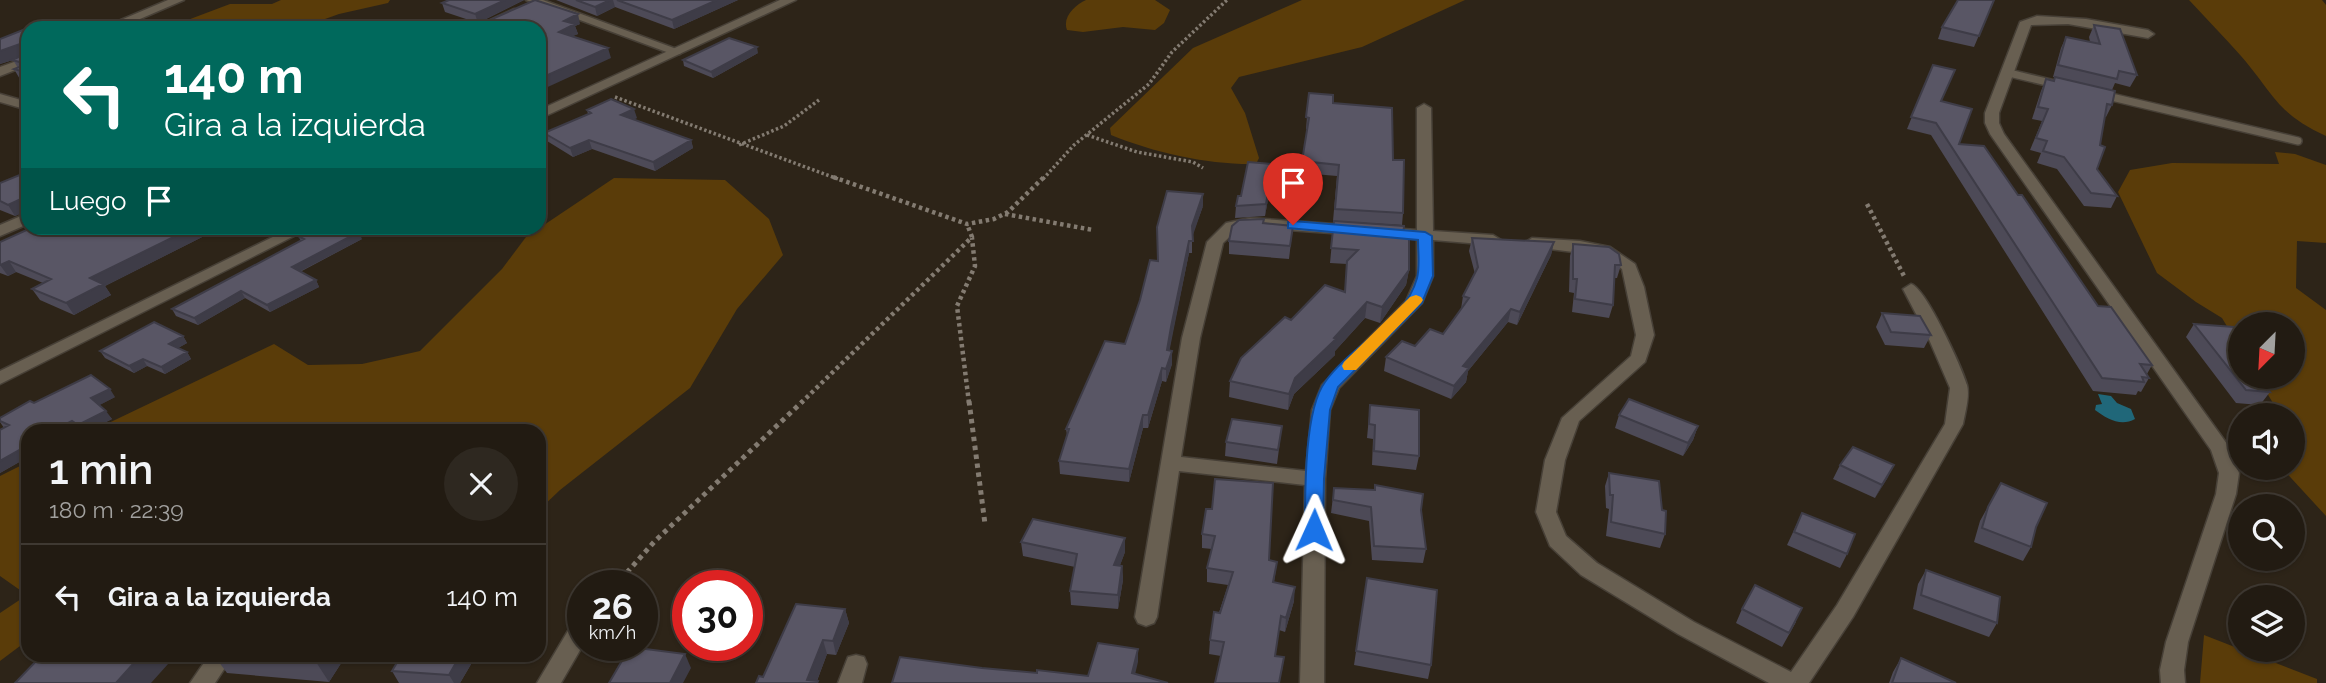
<!DOCTYPE html>
<html lang="es">
<head>
<meta charset="utf-8">
<style>
	:root { --surface:#221b12; --page:#2e2820; --text:#f1f3f6; --muted:#a2a19f; --line:#3f3932 }
	body { margin:0; font-family:Raleway,sans-serif; background:var(--page); color:var(--text); height:100vh; display:flex; flex-direction:column; font-size:26px; white-space:nowrap }
	* { box-sizing:border-box; margin:0 }
	p { font-size:23px; color:var(--muted) }
	.icon { flex:none; width:38px; height:38px; fill:none; stroke:currentColor; stroke-width:2; stroke-linecap:round; stroke-linejoin:round }
	.map { position:relative; flex:1; overflow:hidden }
	.details { position:absolute; left:21px; top:424px; width:525px; height:238px; display:flex; flex-direction:column; background:var(--surface); border-radius:21px; box-shadow:0 2px 5px #0004,0 0 0 2px var(--line) }
	.details>* { flex:none }
	.hud { position:absolute; left:21px; top:21px; width:525px; height:214px; border-radius:21px; box-shadow:0 2px 5px #0004,0 0 0 2px var(--line); background:#00695c; color:#fff; overflow:hidden }
	.needle { width:46px; rotate:204deg }
	.buttons { position:absolute; left:2228px; top:312px; display:grid; gap:14px }
	.buttons a { display:grid; place-items:center; width:77px; height:77px; border-radius:50%; background:var(--surface); box-shadow:0 2px 5px #0004,0 0 0 2px var(--line); font-size:35px }
	.speed { position:absolute; left:567px; top:570px; display:flex; gap:14px; font-size:35px; font-weight:700; text-align:center }
	.speed>* { display:grid; place-content:center; width:91px; height:91px; border-radius:50%; background:var(--surface); box-shadow:0 2px 5px #0004,0 0 0 2px var(--line); line-height:1 }
	.speed small { font-size:18px; font-weight:400 }
	.speed .limit { border:10px solid #d22; background:#fff; color:#111 }
	.pin { position:absolute; display:grid; place-items:center; width:60px; height:60px; color:#fff; margin:-72px -30px; border-radius:50% 50% 50% 0; rotate:-45deg; box-shadow:0 0 7px #0007 }
	.pin .icon { rotate:45deg }
	.me { position:absolute; width:77px; margin:-38px; rotate:1deg; stroke-linejoin:round; filter:drop-shadow(0 0 5px #0008) }
	.turn { display:flex; align-items:center; gap:24px; height:147px; padding:0 28px; font-size:32px }
	.turn .icon { width:91px; height:91px; stroke-width:2.5 }
	.turn b { display:block; font-size:49px; line-height:60px }
	.then { display:flex; align-items:center; height:66px; padding:0 28px; background:#0003; gap:14px; font-size:26px }
	.round { display:grid; place-items:center; flex:none; width:74px; height:74px; border-radius:37px; background:var(--page) }
	.head { display:flex; align-items:center; justify-content:space-between; height:119px; padding:0 28px }
	h1 { font-size:42px; font-weight:600; line-height:52px }
	ul { padding:0; list-style:none }
	li { display:flex; align-items:center; gap:21px; height:105px; padding:0 28px; border-top:2px solid var(--line) }
	li div { flex:1 }
	li b { display:block; font-size:26px }
	li em { font-style:normal }
	.map>svg:first-child { display:block }
</style>
</head>
<body>
<div class="map">
<svg width="2326" height="683" viewBox="0 0 2326 683">
	<rect width="100%" height="100%" fill="#2d2418"/>
	<path fill="#5a3c09" d="M281,0h109l-2,3 -49,11 -39,14h-127l4,-4 53,-20h42z
		M1086,0h69l15,10 -6,13 -9,7 -32,-3 -40,5 -16,-2c-5,-13 8,-25 19,-30z
		M1302,0h163l-103,47 -123,30 -8,11 14,25 14,45 -3,6c-47,1 -101,-11 -145,-29l-1,-7 83,-80z
		M2189,0h133l4,5v131c-50,-23 -52,-42 -85,-80 -17,-19 -35,-38 -52,-56z
		M2275,152l20,2 31,11v78l-29,-2 -1,47 30,22v206l-45,-49h11v-52h-12l-23,-39h35v-52h-52v24l-18,-30 -26,-16 -39,-29 -39,-81 12,-22 42,-7 107,1z
		M614,178l111,2 44,39 14,36 -46,54 -47,79 -130,102 -21,20v-80h-445l180,-86 34,21 54,-1 58,-13 82,-82 24,-32z
		M28,462v178l-28,21v-48l27,-18 -27,-19v-100z
		M2204,635l113,44v4h-117z"/>
	<path fill="#206779" d="M2098,394l13,2 6,7 14,6 4,10c-14,8 -28,0 -40,-9l1,-5 6,-1z"/>
	<g fill="none" stroke-linecap="round" stroke-linejoin="round">
		<defs>
			<path id="lane" d="M2009,73l46,11
				M2103,95l195,46"/>
			<path id="street" d="M168,0h16l-65,28h-17z
				M526,0h17l139,51 -2,3h-8z
				M514,9l4,1v6l-29,12h-16z
				M2037,16l49,3 62,11 6,4 -6,4 -80,-14 -37,1 -32,88v10l5,11 223,310 12,29 -3,21 -48,148 -4,28 1,13h-24l-1,-13 6,-28 50,-148 3,-21 -8,-23 -221,-316 -5,-11v-10l35,-91z
				M28,57v8l-28,11v-9z
				M0,94l28,8v8l-28,-8z
				M1424,104l7,4 2,123 60,4 8,5 -8,5 -60,-5v36l-11,27 -83,85 -9,22 -5,69 -1,204h-24l5,-198 -126,-14 -22,146 -3,6 -8,3 -8,-3 -3,-6 47,-279 25,-96 19,-19 24,-5 167,12v-122zM1258,228l159,11v37l-11,25 -84,84 -10,25 -6,61 -125,-14 19,-119 23,-95 14,-13z
				M28,213v11l-28,12v-11z
				M1532,238l48,3 30,6 25,17 9,23 10,48 -9,27 -66,59 -14,39 -9,52 10,24 31,27 97,59 97,50 46,-67 108,-181 5,-36 -22,-51 -25,-48 8,-5c15,4 51,84 56,101 3,11 -2,28 -4,39l-110,193 -44,66h-40l-91,-49 -97,-59 -31,-29 -14,-34 9,-52 17,-42 69,-62 5,-21 -14,-66 -17,-13 -79,-10 -2,-3z
				M583,616v29l-22,38h-24l38,-64z
				M210,654h24l-19,29h-25z
				M856,655l8,2 3,7 -5,19h-24l10,-26z"/>
			<path id="secondary" d="M780,0h16l-257,119v-9z
				M291,228h19l-310,156v-13z"/>
		</defs>
		<use href="#lane" stroke="#474037" stroke-width="10"/>
		<use href="#street" stroke="#474037" stroke-width="3"/>
		<use href="#secondary" stroke="#474037" stroke-width="3"/>
		<path stroke="#837b71" stroke-width="3.5" stroke-dasharray="2.5 2.5" stroke-linecap="butt" d="M615,97l223,82
			M1087,135l50,17 56,10 10,6
			M739,145l45,-19 35,-26
			M1043,179l31,-34 75,-61 23,-32 55,-52"/>
		<path stroke="#837b71" stroke-width="4.5" stroke-dasharray="3.5 3.5" stroke-linecap="butt" d="M833,177l134,47 27,-5 14,-7 36,-35
			M1867,204l37,72
			M1005,214l88,16
			M801,403l171,-166 -5,-13
			M969,403l-12,-97 18,-40 -3,-28"/>
		<path stroke="#837b71" stroke-width="5" stroke-dasharray="4.5 4.5" stroke-linecap="butt" d="M969,401l16,123
			M615,586l39,-44 149,-141"/>
		<use href="#lane" stroke="#685f51" stroke-width="7"/>
		<use href="#street" fill="#685f51" fill-rule="evenodd"/>
		<use href="#secondary" fill="#685f51" fill-rule="evenodd"/>
	</g>
	<path fill="#4d4a57" d="M449,0h75l-46,23 -33,-11 -3,-9z
		M556,0h182l-64,29 -59,-22 -18,9z
		M1994,0l-20,47 -36,-8 4,-12z
		M492,19l88,5 -5,2 3,8 -6,2 39,22 -72,-30h-44z
		M2094,25l43,50 -7,12 -15,-4 -3,7v15l-6,12h-1l-5,28 -3,24 20,27 -6,12 -27,-2 -27,-37 -20,-6 4,-10 -11,-3 12,-29 -10,-2 9,-28 5,-12 7,1 2,-3h-2l8,-29 5,-11 24,5 -1,-5z
		M28,28v55l-7,-2 -7,-12 4,-1 -5,-8 -13,4v-25z
		M758,53l-45,25 -29,-12 -1,-6z
		M1933,65l9,36 17,43 139,162 54,59 -5,9 2,4 -8,14 -3,-1 -2,4 -43,-4 -162,-256 -24,-6z
		M1309,93l24,10 60,57 10,53 -1,12 -69,-4 4,-45 -35,-3 5,-44h-1z
		M587,110l50,8 -4,1 58,21 2,8 -38,23 -63,-22 -19,8 -26,-16 -3,-8 44,-19z
		M1273,164l-1,13 -7,39 -30,2 1,-12 5,-10z
		M28,176v42l-4,-6 -9,4 -15,-6v-27z
		M1203,206l-11,30v17h-3l-18,87 -2,11 3,13 -6,18 -4,-1 -14,47h-5l-14,54 -69,-8 -1,-13 8,-26 -1,-6 59,-85 33,-83z
		M1334,221l69,16 6,33 -3,15 -26,38 -15,-5 -30,33v4l-41,39 -6,16 -59,-13 1,-16 115,-89 2,-28 -17,-1z
		M1263,224l30,2 -4,33 -60,-5v-13z
		M31,228h189l-115,58 6,9 -37,20 -34,-15 -8,-11 11,-6 -27,-11 -8,4 -8,-3v-31z
		M298,236l64,3 -62,33 16,8 3,7 -49,25 -25,-14 -47,27 -22,-9 -4,-7 129,-68z
		M1472,238l82,4 -3,13 -34,70 -9,-3 -40,49 -2,11 -15,17 -67,-28 2,-14 57,-23 18,-25 2,-13 12,-22 -6,-23z
		M1573,244l48,21 -4,13h-3l-1,27 -4,13 -37,-6 2,-19 -5,-1 1,-36z
		M1882,313l49,22 -7,13 -39,-3 -9,-18z
		M2194,324l46,52h30l-6,8 6,8 -10,13 -24,-2 -50,-66z
		M183,336l4,7 -9,5 9,4 4,7 -26,15 -18,-8 -13,7 -29,-15 -5,-7z
		M115,397l-16,8 13,14 -22,11h-10l-2,-1 -50,1v27l-28,16v-43l4,-2 -4,-6v-4l34,-15z
		M1370,405l49,51 -3,14 -44,-5 1,-26 -6,-1z
		M1619,415l79,11 -5,14 -10,16 -68,-28z
		M1282,426l-5,38 -52,-8 1,-14z
		M1840,465h54l-19,33 -42,-19z
		M1609,473l56,61 -5,14 -54,-12 3,-27 -3,-1 -1,-22z
		M2001,483l35,44 -5,20 -8,14 -49,-19 6,-21z
		M1334,488l87,22 5,39 -3,14 -51,-3 -3,-39 -38,-8z
		M1206,509l63,51 8,2 -3,20 20,19 -9,31 -6,-2 -4,26 9,1 -2,14 -61,-15 -12,-2 1,-14 18,-55 -21,-3v-14l5,-19 -10,-1v-14z
		M1802,513l45,41 -7,14 -53,-23z
		M1125,538v14l-5,13 2,1 1,14 -5,29 -47,-4 -1,-14 5,-24 -52,-11 -2,-14z
		M1926,570l71,53 -8,14 -76,-28 5,-25z
		M1367,578l64,87 -3,14 -74,-14z
		M845,609l4,14 -13,32 -9,-1 -10,27h1v2h-62z
		M1742,609l54,13 -14,25 -46,-24z
		M213,654h134l-18,28 -102,-9z
		M477,654l-17,29h-61l-7,-12z
		M1901,658l55,25h-67l4,-11z"/>
	<path fill="#3e3c47" d="M505,0h19l-46,23 -3,-9z
		M610,0h3l2,7 -18,9 -2,-9z
		M717,0h21l-64,29 -2,-9z
		M578,14l2,10 -5,2 3,8 -16,7 -3,-9 5,-11z
		M23,43l5,12 -28,9v-13z
		M757,47l1,6 -45,25 -2,-6z
		M608,48l3,10 -72,33v-12z
		M634,109l3,9 -13,6 -3,-9z
		M589,140l3,9 -19,8 -3,-9z
		M691,140l2,8 -38,23 -2,-9z
		M1273,164l-1,13 -7,39 1,-12z
		M1203,194v12l-11,32v-12z
		M21,199l3,13 -9,4 -7,-11z
		M192,228h28l-115,58 6,9 -37,20 -8,-12 24,-25z
		M359,232l3,7 -67,35 -3,-7z
		M1189,241v12l-22,110v-13l4,-23z
		M1554,242l-3,13 -34,70 3,-13z
		M9,261l7,11 -8,4 -8,-11z
		M1409,270l-3,15 -26,38 2,-16z
		M316,280l3,7 -49,25 -3,-7z
		M241,291l4,7 -47,27 -4,-7z
		M1367,302l-2,16 -30,33v4l-41,39 -6,16 1,-16 6,-16z
		M1511,309l-3,13 -40,49 -2,11 -15,17 3,-13 9,-20z
		M183,336l4,7 -14,8 -4,-7z
		M1172,351v13l-6,18v-13z
		M187,352l4,7 -26,15 -4,-7z
		M143,359l4,7 -13,7 -5,-7z
		M1162,368v13l-14,47v-13z
		M110,389l5,8 -19,10 -5,-9z
		M106,411l6,8 -22,11h-9l-3,-5z
		M1143,415v13l-14,54v-13z
		M72,421l6,8 -3,1h-21z
		M1698,426l-5,14 -10,16 5,-13z
		M28,445v12l-28,16v-12z
		M1894,465l-7,14 -12,19 7,-13z
		M1125,538v14l-10,27 -1,-14z
		M1122,566l1,14 -5,29v-14z
		M1295,587l-1,14 -9,31 1,-14z
		M845,609l4,14 -13,32 -3,-14z
		M823,640l4,14 -11,29 -9,-3z
		M1138,649v13l-5,21 -1,-10z
		M142,654h35l-26,29h-35z
		M321,654h26l-18,28 -13,-20z
		M461,654h16l-17,29h-6l-5,-8z
		M685,654l6,14 -8,15h-13z"/>
	<path fill="#595665" stroke="#3e3c47" stroke-width="2" d="M449,0h56l-30,14 -33,-11z
		M535,0l43,14 -14,7 11,3 -16,8 49,16 -69,31v-51h-19l-28,-9z
		M576,0h34l-15,7z
		M617,0h100l-45,20z
		M1958,0h36l-15,36 -37,-9z
		M40,23l18,5h-30z
		M2094,25l26,4 17,46 -18,-4 -2,8 -59,-14 8,-28 34,7z
		M28,28v45l-14,-4 13,-5 -15,-4 11,-5v-12l-23,8v-12z
		M729,38l28,9 -46,25 -28,-12z
		M1933,65l22,5 -14,31 31,8 -13,35 25,2 34,49h4l76,111 13,1 41,58 -12,-1 9,14 -7,-1 2,5 -42,-4 -166,-255 -25,-6z
		M2055,77l60,14 -3,14 -5,-1 -7,41 5,2 -8,22 20,27 -26,-3 -27,-36 -21,-6 4,-10 -11,-3 12,-29 -10,-2 8,-28 8,2z
		M1309,93l24,2v8l59,5 1,52h11l-1,53 -68,-4 4,-44 -37,-4 7,-43 -3,-1z
		M611,99l23,10 -13,6 70,25 -38,22 -64,-22 -19,8 -26,-15 47,-20 -4,-3z
		M1248,162l25,2 -7,40 -30,2 2,-10h3z
		M22,174l6,2v36l-5,-1 -2,-12 -13,6 -8,-4v-18z
		M1167,191l36,3 -11,32 1,15h-4l-18,86 -4,23 5,1 -6,18 -4,-1 -14,47h-5l-14,54 -70,-8 10,-32h-3l39,-88 20,3 15,-44 10,-40 8,1 -1,-34z
		M1264,219l-1,4 30,3 -3,20 -61,-5 3,-15 7,-6z
		M1334,221l70,5 -1,11 6,1v32l-27,37 -15,-5 -33,36 2,1 -41,39 -6,16 -59,-13 11,-23 44,-41 6,3 34,-35 20,7 2,-31 11,-11 -27,-2z
		M31,228h161l-102,50 13,6 -37,19 -34,-14 19,-10 -42,-18 -9,4v-23z
		M316,228h33l10,4 -67,35 24,13 -49,25 -26,-14 -47,27 -22,-9 132,-70 -6,-3z
		M1472,238l82,4 -34,70 -9,-3 -48,57 6,2 -15,18 -68,-29 16,-16 13,5 15,-17 13,5 26,-36 -6,-2 15,-29z
		M1573,244l36,3 10,7 2,11h-6l-2,40 -38,-6 2,-20h-4z
		M1882,313l38,3 11,19 -40,-3z
		M154,322l29,14 -14,8 18,8 -26,15 -18,-8 -14,7 -29,-15z
		M2194,324l40,3 6,8v41h18l12,16 -24,-2z
		M91,375l19,14 -19,9 15,13 -28,14 -6,-4 -18,9h-26v15l-28,16v-31l9,-5 -9,-4v-3l30,-17 4,2z
		M1629,399l69,27 -10,17 -69,-28z
		M1370,405l49,5v46l-45,-5 1,-26 -6,-1z
		M1232,419l50,7 -4,24 -52,-8z
		M1853,447l41,18 -12,20 -42,-20z
		M1609,473l50,8 3,29 4,1 -1,23 -54,-12 2,-27h-3z
		M1215,479l58,4 -4,77 8,2 -4,20 22,5 -9,31 -5,-2 -6,40 9,1 -5,26h-64l9,-41 -14,-2 4,-28 6,1 13,-41 -26,-4 8,-32 -13,-2 4,-25h6z
		M2001,483l46,20 -11,24 -5,20 -49,-19 6,-21z
		M1375,485l48,9 -2,16 5,39 -52,-3 -3,-39 -38,-7 1,-12 41,2z
		M1802,513l53,21 -8,20 -53,-22z
		M1033,519l92,19 -11,27 8,1 -4,29 -48,-4 7,-37 -56,-12z
		M1926,570l74,27 -3,26 -76,-28z
		M1367,578l70,12 -6,75 -75,-14z
		M1755,585l47,23 -13,25 -47,-24z
		M796,604l49,5 -12,32 -10,-1 -16,40 11,1 -1,2h-61l3,-7 4,1z
		M1098,643l40,6 -6,24 36,10h-276l8,-26 82,11 55,5v-3l51,6z
		M630,647l55,7 -15,29h-61z
		M43,654h99l-26,29h-101z
		M227,654h94l-5,8z
		M402,654h59l-12,21 -57,-4z
		M1901,658l55,25h-64z"/>
	<path fill="#1a73e8" stroke="#114b97" stroke-width="2" d="M1293,221l132,11 7,4 1,40 -11,27 -84,84 -8,23 -6,69 -1,51 -2,5h-14l-2,-5c0,-36 -1,-120 20,-148 26,-37 80,-59 92,-104 3,-11 1,-26 1,-38l-130,-12v-6z"/>
	<path fill="#f59e0b" d="M1416,295l5,2 2,3 -2,3 -65,67h-12l-2,-4 2,-4 66,-65z"/>
</svg>
<div class="buttons">
<a><svg class="needle" viewBox="-14 -14 28 28"><path d="M0-13l5 13h-10z" fill="#e53935"/><path d="M0 13l5-13h-10z" fill="#a2a19f"/></svg></a>
<a><svg class="icon" aria-label="sound" viewBox="0 0 24 24"><path d="M4 9h4l5-4v14l-5-4H4zM17 9q2 3 0 6"/></svg></a>
<a><svg class="icon" aria-label="search" viewBox="0 0 24 24"><circle cx="10" cy="10" r="6"/><path d="M15 15l6 6"/></svg></a>
<a><svg class="icon" aria-label="layers" viewBox="0 0 24 24"><path d="M12 4l9 5-9 5-9-5zM3 14l9 5 9-5"/></svg></a>
</div>
<div class="speed"><div>26<small>km/h</small></div><div class="limit">30</div></div>
<div class="pin" style="left:1293px;top:225px;background:#d93025"><svg class="icon" aria-label="arrive" viewBox="0 0 24 24"><path d="M6 21V4h12l-3 4 3 4H6"/></svg></div>
<svg class="me" style="left:1314px;top:530px" viewBox="-20 -20 40 40"><path d="M0-17L14 15 0 8-14 15z" fill="#1a73e8" stroke="#fff" stroke-width="4"/></svg>
<div class="hud">
<div class="turn"><svg class="icon" aria-label="left" viewBox="0 0 24 24"><path d="M17 20v-9H6M10 6l-5 5 5 5"/></svg><div><b>140 m</b>Gira a la izquierda</div></div>
<div class="then">Luego<svg class="icon" aria-label="arrive" viewBox="0 0 24 24"><path d="M6 21V4h12l-3 4 3 4H6"/></svg></div>
</div>
<section class="details">
<div class="head"><div><h1>1 min</h1><p>180 m · 22:39</p></div><a class="round"><svg class="icon" aria-label="close" viewBox="0 0 24 24"><path d="M6 6l12 12M18 6L6 18"/></svg></a></div>
<ul>
<li><svg class="icon" aria-label="left" viewBox="0 0 24 24"><path d="M17 20v-9H6M10 6l-5 5 5 5"/></svg><div><b>Gira a la izquierda</b></div><em>140 m</em></li>
</ul>
</section>
</div>
</body>
</html>
